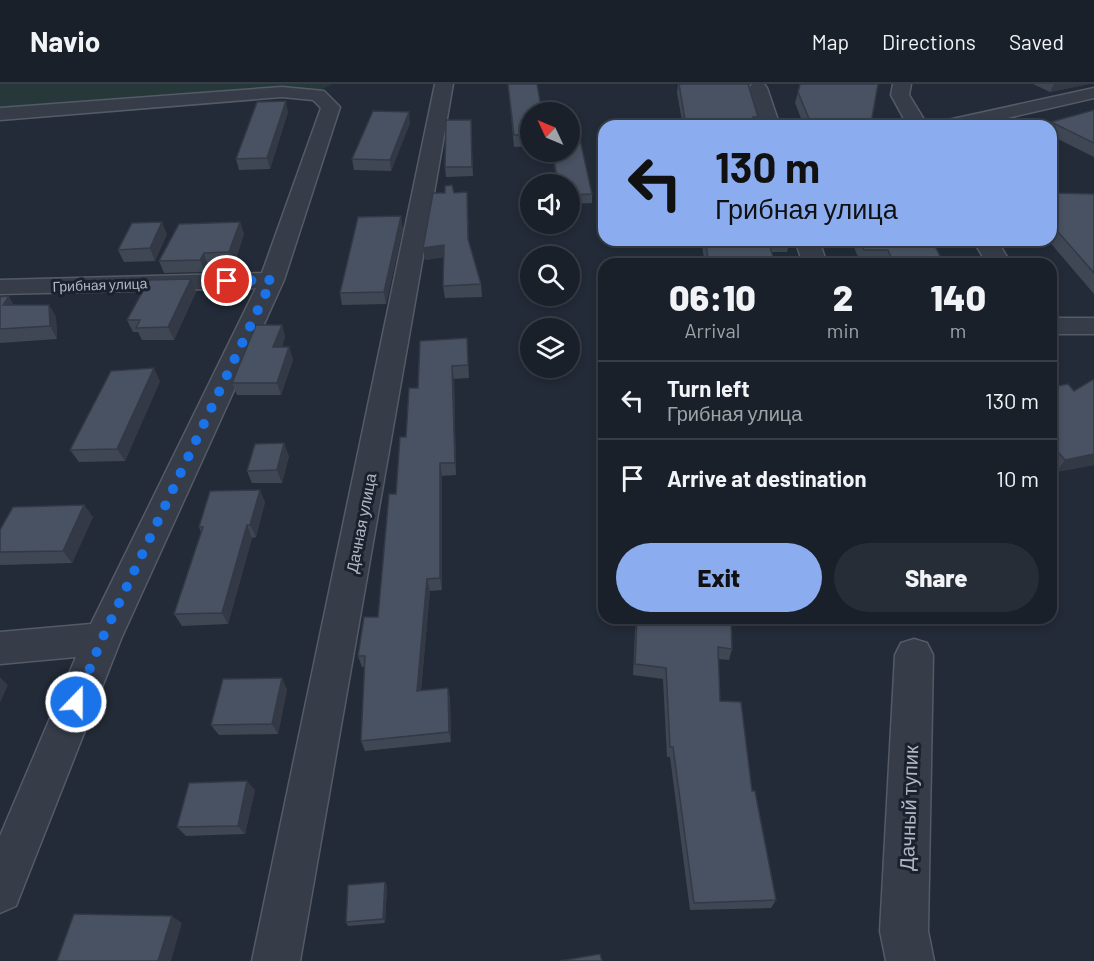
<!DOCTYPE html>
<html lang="en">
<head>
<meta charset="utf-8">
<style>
	:root { --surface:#1a202a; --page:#272d36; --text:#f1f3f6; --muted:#9fa3a8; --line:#383e47; --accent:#8badf0 }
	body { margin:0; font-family:Barlow,sans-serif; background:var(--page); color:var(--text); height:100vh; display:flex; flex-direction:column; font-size:22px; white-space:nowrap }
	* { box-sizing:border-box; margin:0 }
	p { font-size:20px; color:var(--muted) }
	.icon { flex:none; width:33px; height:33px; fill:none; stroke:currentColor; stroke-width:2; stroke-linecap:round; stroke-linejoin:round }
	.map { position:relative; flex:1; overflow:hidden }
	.sheet { position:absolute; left:598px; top:174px; width:459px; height:366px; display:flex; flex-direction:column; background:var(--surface); border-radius:18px; box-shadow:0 3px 9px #0003,0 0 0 2px var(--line) }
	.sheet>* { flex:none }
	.guide { position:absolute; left:598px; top:36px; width:459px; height:126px; border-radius:18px; box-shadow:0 3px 9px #0003,0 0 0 2px var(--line); background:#8badf0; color:#111; overflow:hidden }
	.needle { width:39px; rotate:314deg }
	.fabs { position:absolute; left:520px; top:18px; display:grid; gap:12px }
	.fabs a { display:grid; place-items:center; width:60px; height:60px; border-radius:50%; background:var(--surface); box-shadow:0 3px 9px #0003,0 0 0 2px var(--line); font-size:30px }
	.pin { position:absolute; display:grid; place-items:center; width:51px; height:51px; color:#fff; margin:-26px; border:3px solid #fff; border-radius:50%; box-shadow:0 2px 6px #0007 }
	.me { position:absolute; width:66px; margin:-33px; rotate:22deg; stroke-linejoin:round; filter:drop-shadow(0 0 4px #0008) }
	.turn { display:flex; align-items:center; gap:21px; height:126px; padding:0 18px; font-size:27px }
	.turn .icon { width:78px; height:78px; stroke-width:2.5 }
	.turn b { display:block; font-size:42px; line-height:51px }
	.eta { display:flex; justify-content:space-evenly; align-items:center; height:102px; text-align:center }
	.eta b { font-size:36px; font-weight:800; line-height:42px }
	.primary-button { display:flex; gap:12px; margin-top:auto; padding:12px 18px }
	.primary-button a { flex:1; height:69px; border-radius:36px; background:var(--accent); color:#111; font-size:24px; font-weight:800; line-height:69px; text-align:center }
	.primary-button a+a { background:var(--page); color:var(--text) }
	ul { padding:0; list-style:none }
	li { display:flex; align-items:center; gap:18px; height:78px; padding:0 18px; border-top:2px solid var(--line) }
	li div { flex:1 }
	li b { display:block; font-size:22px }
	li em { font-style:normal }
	header { display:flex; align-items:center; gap:36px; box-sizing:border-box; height:84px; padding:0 30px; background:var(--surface); border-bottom:2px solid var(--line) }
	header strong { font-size:28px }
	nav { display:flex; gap:33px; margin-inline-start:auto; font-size:21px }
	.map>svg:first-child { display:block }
</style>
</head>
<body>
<header>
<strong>Navio</strong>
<nav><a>Map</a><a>Directions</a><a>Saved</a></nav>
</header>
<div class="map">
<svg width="1094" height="877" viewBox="0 0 1094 877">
	<rect width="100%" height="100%" fill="#232b38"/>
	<path fill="#26383a" d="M0,0h333l-11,5 -322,19z"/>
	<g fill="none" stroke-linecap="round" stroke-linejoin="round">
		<defs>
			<path id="minor" d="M435,0h18l-153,877h-48z
				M752,0h12l3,4 13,38h-20l-11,-38z
				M893,0h18l-2,11 19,31h-20l-17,-31z
				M282,3l42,4 16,16 -56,173 -163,359 -105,267 -16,7v-77l76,-179 -76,7v-32l91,-8 165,-336 -256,6v-14l262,-7 59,-165 -8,-8 -31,-3 -282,23v-12z
				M1094,4v10l-121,28h-35l3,-4 7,-2z
				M795,156h24l8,24h-24z
				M973,156h24l14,24h-24z
				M1052,234h42v16h-42z
				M914,555l13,4 6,12 -5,276 6,30h-48l-6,-30 15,-276 6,-12z"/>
		</defs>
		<use href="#minor" stroke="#545b66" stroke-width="3"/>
		<use href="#minor" fill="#363d49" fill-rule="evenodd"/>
	</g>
	<path fill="#3f4754" d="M508,0h29l-6,28v34l-17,1z
		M678,0l80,33 -2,9h-73l-6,-33z
		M1033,0h56l-39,8z
		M798,8l73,31 31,3h-98l-9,-23z
		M1094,26v47l-42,-21v-10h-3l2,-4z
		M288,28l-18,57 -31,1 -3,-11z
		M410,39l-19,48 -37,-1 -2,-11z
		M471,45l2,47 -27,1 -1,-10z
		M552,68h18l22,42v9l-22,1v-20h-13z
		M454,109l14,11v38l13,42 1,13 -37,1 -2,-12 1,-29 -19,3 -2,-12z
		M1052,109l42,1v100l-46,-54h4z
		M240,138l4,12 -10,30 -26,1 -3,7 -41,1 -5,-12z
		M403,144l-17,76 -44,1 -2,-12z
		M167,150l-12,27 -31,1 -6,-12z
		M701,156h89l-3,12h-15l3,12h-70z
		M851,156h81l12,24h-60l-1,-2h-23z
		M196,208l-22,48h-32l-4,-8h-5l-6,-12z
		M0,213l14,8h35l7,12 1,22 -57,4z
		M282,241l3,12 -3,10h7l4,13 -12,35h-44l-5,-12z
		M467,254l2,40 -15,1 2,96 -14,1v114l-12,1 -9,99 27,-2 2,10 1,44 -86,9 -4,-10 4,-74h-3l-4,-11 20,-39 18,-123 10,-57 12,-49z
		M160,297l-35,80 -46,1 -9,-12z
		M1052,303l22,4 20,74 -38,7 -4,-5z
		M289,372l-7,27h-30l-5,-12z
		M265,418l-9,35 -4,1 -24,86 -46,2 -8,-12 27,-82 -2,-5z
		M84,421l9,12 -21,46 -72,2v-35z
		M676,534h47l9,31 -3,11 -11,-1 2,42 32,90 24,109 -5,8 -81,2 -20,-153h-3l-4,-78 -30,-4 2,-44 2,-12 38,4z
		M287,605l-9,45 -59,1 -8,-10z
		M255,706l-10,44 -59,2 -9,-9z
		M385,798l2,4 -2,37 -37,3 -2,-4z"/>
	<path fill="#333945" d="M1054,0h35l-39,8z
		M286,17l2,11 -18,57 -3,-11z
		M409,28l1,11 -19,48 -1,-11z
		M467,108l1,12 1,47 -1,-12z
		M401,132l2,12 -17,76 -2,-12z
		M162,138l5,12 -12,27 -5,-13z
		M240,138l4,12 -10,30 -5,-12z
		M444,161l2,12 -21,3 -2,-12z
		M204,169l4,12 -3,7 -5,-12z
		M191,195l5,13 -22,48 -6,-13z
		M9,212l7,13 -13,-4z
		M49,221l7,12 1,22 -7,-13z
		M282,241l3,12 -8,23 -4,-13z
		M467,254l1,13 1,27 -1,-13z
		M289,263l4,13 -12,35 -4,-12z
		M452,282l2,13 2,96 -1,-12z
		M154,284l6,13 -35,80 -8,-12z
		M284,359l5,13 -7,27 -5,-13z
		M1094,370v11l-38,7 9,-12z
		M440,379l2,13v114l-2,-12z
		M260,406l5,12 -9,35 -6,-12z
		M84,421l9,12 -21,46 -9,-12z
		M247,441l5,13 -24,86 -6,-11z
		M427,495l3,12 -10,110 -3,-10z
		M0,593l8,8 -8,18z
		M282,594l5,11 -9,45 -6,-10z
		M448,604l2,10 1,44 -2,-10z
		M247,697l8,9 -10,44 -7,-8z
		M385,798l2,4 -2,37 -2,-4z
		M172,832l10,7 -11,38h-13z"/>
	<path fill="#495262" stroke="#333945" stroke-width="1.5" d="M508,0h29l5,28h-11v23h-17z
		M679,0h69l10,33h-5l3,9h-70z
		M800,0h78l-7,39h30l1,3h-90l-14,-34z
		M286,17l-19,57 -31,1 21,-57z
		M1094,26v33l-43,-21z
		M373,27l36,1 -19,48 -38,-1z
		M446,36h25l1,47h-27z
		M579,51l13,59 -22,1v-11h-12l-5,-32h17v-16z
		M452,101l2,8 13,-1 1,47 13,45 -38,2 1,-41 -21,3 10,-55h12v-7z
		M1052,109l42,1v79l-42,-48z
		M401,132l-17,76 -44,1 18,-76z
		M162,138l-12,26 -32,2 14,-27z
		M240,138l-11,30 -25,1 -4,7 -41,1 20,-37z
		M705,156h63l7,24h-66z
		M860,156h72l12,24h-50l-6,-14h-24z
		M191,195l-23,48 -32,1 4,-8h-13l22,-40z
		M9,212l-6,9h46l1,21 -50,3v-32z
		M256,241h26l-9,22h16l-12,36h-45z
		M467,254l1,27 -16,1 3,97h-15v115l-13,1 -10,112 31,-3 1,44 -88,9 4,-85h-7l6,-39h14l11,-123h7l4,-57h6l3,-49h9l2,-47z
		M154,284l-37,81 -47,1 41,-79z
		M1094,295v75l-29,6 -13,-15v-58l16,-3 6,7z
		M284,359l-7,27 -30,1 8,-27z
		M260,406l-10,35h-3l-25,88 -48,1 29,-87h-4l11,-36z
		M84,421l-21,46 -63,1v-22l13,-23z
		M677,534l54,1 1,30 -14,-2 2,54 21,1 11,89h3l21,109 -82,3 -21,-156h-3l-4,-79 -31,-4 2,-45 40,4z
		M282,594l-10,46 -61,1 12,-46z
		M247,697l-9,45 -61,1 12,-44z
		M385,798l-2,37 -37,3 2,-37z
		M74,830l98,2 -14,45h-101z
		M600,870l2,7h-42z"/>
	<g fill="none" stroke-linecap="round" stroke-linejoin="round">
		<path stroke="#1a73e8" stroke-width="10" stroke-dasharray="0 18" d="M76,618l26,-63 170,-359 -45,1"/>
	</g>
	<g text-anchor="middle" stroke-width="6" stroke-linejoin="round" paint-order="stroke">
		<g font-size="14" fill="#b1b8c5" stroke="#1c222d">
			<text transform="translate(100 201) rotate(-2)" y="5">Грибная улица</text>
		</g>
		<g font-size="16" fill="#b1b8c5" stroke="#1c222d">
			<text transform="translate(361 439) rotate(-79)" y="6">Дачная улица</text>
		</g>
		<g font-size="20" fill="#b1b8c5" stroke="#1c222d">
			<text transform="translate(909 724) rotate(-88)" y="7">Дачный тупик</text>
		</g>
	</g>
</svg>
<div class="fabs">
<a><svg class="needle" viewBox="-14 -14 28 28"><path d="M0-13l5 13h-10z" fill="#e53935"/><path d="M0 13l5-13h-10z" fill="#9fa3a8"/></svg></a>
<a><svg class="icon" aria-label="sound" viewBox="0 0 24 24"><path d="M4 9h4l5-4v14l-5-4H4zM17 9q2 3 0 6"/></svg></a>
<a><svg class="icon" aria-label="search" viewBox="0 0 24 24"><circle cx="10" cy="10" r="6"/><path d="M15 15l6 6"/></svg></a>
<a><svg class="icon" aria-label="layers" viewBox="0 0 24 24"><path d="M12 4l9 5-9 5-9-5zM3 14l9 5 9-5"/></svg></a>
</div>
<div class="pin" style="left:227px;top:197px;background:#d93025"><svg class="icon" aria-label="arrive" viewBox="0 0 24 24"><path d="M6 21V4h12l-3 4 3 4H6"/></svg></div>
<svg class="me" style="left:76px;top:618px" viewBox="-20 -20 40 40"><circle r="17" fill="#1a73e8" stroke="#fff" stroke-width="3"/><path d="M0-11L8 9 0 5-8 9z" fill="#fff"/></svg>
<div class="guide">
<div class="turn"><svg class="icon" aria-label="left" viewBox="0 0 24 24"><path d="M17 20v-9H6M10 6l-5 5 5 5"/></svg><div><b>130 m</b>Грибная улица</div></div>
</div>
<section class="sheet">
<div class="eta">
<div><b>06:10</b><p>Arrival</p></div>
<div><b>2</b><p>min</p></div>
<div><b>140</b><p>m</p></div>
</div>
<ul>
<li><svg class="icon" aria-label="left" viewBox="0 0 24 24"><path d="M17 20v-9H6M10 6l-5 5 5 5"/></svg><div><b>Turn left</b><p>Грибная улица</p></div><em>130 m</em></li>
<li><svg class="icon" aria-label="arrive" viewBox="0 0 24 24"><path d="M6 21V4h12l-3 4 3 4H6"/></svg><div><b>Arrive at destination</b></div><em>10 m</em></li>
</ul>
<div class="primary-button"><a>Exit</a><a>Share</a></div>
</section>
</div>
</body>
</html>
